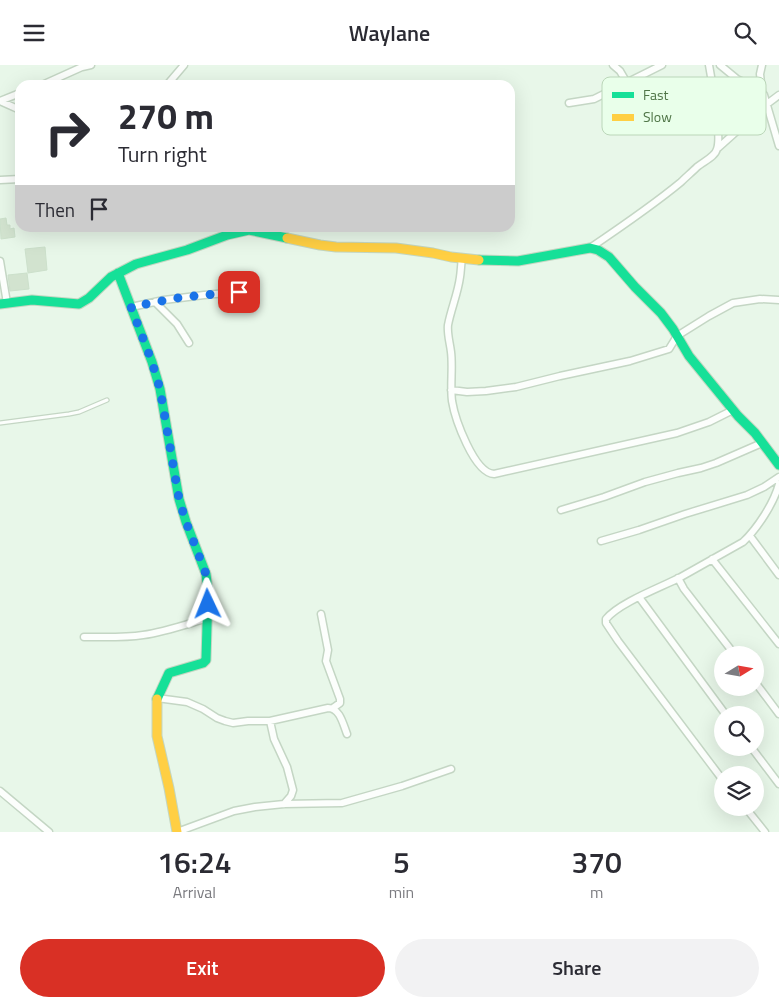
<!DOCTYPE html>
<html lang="en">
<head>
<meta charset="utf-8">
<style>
	:root { --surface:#fff; --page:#f2f2f3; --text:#2b2b33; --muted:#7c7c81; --accent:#d93025 }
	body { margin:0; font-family:"Titillium Web",sans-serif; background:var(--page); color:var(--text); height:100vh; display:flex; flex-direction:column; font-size:19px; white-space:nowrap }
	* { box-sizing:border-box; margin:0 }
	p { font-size:16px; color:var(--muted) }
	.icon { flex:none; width:28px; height:28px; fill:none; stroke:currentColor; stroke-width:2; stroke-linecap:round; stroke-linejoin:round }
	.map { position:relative; height:767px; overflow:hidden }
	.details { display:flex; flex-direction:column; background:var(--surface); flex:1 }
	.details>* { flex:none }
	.top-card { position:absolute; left:15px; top:15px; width:500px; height:152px; border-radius:15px; box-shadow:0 5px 20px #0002; background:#fff; color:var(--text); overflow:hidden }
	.needle { width:32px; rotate:79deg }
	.tools { position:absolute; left:714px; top:581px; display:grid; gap:10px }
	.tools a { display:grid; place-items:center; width:50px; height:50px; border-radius:50%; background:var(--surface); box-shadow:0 5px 20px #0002; font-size:25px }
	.pin { position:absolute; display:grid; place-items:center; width:42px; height:42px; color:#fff; margin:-21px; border-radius:10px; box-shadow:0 2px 8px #0006 }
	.me { position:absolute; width:55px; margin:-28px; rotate:358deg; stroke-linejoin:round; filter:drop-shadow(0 0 4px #0008) }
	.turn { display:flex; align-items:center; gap:18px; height:105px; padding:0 20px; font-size:22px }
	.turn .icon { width:65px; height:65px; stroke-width:2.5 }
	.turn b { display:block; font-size:35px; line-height:42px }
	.then { display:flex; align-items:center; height:48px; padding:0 20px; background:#0003; gap:10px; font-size:19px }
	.eta { display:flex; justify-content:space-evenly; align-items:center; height:85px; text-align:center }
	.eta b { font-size:30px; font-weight:600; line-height:35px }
	.cta { display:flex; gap:10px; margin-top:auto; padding:10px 20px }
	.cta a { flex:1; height:58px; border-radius:30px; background:var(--accent); color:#fff; font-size:20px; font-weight:600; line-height:58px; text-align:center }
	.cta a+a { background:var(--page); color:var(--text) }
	header { display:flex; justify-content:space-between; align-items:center; height:65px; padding:0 20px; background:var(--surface); font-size:22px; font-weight:600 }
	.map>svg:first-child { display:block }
</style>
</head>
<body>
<header><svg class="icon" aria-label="menu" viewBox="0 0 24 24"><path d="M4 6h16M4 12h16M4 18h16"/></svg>Waylane<svg class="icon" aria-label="search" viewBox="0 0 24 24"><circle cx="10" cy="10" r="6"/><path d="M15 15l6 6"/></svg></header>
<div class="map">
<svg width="779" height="767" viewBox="0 0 779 767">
	<rect width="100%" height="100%" fill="#e8f7e9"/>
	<path fill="#d2e3cf" stroke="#cce0cb" d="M6,153l1,7h3v4l4,-1 1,9 -14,2 -1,-20z
		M45,182l2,23 -19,3 -3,-24z
		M27,208l2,16 -19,2 -2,-16z"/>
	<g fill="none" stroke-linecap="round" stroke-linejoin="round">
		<defs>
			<path id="lane" d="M0,358l69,-9 10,-2 28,-12"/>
			<path id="street" d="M613,0l7,6 7,12
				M720,0l17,14 22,10 5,6 15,51
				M762,0l-2,9 2,18
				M42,20l40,-18 9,-2
				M167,20l17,-20
				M0,36l20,9
				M0,36l20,-8
				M569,38l25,-4 68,-34
				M718,83l49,-44 12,-9
				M0,115l20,-1
				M590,183c31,-21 62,-42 91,-66 5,-5 11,-10 16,-15 7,-6 18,-10 20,-18 5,-13 -5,-67 -8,-84
				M462,193c-1,6 -1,13 -2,19 -2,16 -9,32 -12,48 -1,9 2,18 3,27 2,16 -1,33 1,49 3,18 22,72 42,73l183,-41 32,-11 24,-12
				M0,196l7,42
				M155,237l22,22 12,19
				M131,242l33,-7 40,-5 46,-4
				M451,325l16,2 19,-1 30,-4 44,-11 70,-15 39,-12 8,-13 32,-20 24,-13 27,-4 19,1
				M561,445l43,-13 41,-15 33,-9 23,-5 15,-5 46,-20
				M750,471l29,39
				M601,476l38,-11 46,-16 62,-19 17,-8 15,-10
				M712,494l67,85
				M678,513l6,11 51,66
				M639,532l87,118
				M321,549l7,36 -2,11 14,38v4l-7,5
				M84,572c20,0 40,1 59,-2 22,-3 44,-11 65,-17
				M755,617l24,32
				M157,633l30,4 16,7 14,9 8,3 8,2 15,-2h22l58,-13c12,0 15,16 19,26
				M270,656l4,18 13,28 6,23 -2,6 -7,8
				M751,682l28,37
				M722,714l-104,-138 -12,-18v-4c13,-16 53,-31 73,-41 21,-12 43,-24 64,-36 14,-13 31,-39 36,-58
				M0,726l49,41
				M745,742l20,25
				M177,767l57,-21 21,-4 29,-3 58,-1 60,-17 49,-17"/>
			<path id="fast" d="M479,195l39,1 72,-13 8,2 11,7 26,30 26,26 12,16 16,27 49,60 17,17 24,32
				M118,208l34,89 8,27 19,110 7,23 20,52 2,17 -2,69 -3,3 -34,10 -12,26
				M0,239l32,-4 47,4 10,-6 22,-21 25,-13 51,-14 40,-15 22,-5 38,8"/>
			<path id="slow" d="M287,173l33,7 16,2 60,1 37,5 18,4 28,3
				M157,634v37l12,52 8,44"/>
		</defs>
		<use href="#lane" stroke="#c4d6c4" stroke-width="5.5"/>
		<use href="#street" stroke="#c4d6c4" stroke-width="9"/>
		<use href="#fast" stroke="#c3d6c1" stroke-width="11"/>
		<use href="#slow" stroke="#c3d6c1" stroke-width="11"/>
		<use href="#lane" stroke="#fcfefc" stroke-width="3"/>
		<use href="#street" stroke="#fcfefc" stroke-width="6"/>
		<use href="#fast" stroke="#16e098" stroke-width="9"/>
		<use href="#slow" stroke="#ffcf43" stroke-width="9"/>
	</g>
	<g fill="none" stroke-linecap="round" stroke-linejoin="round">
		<path stroke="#1a73e8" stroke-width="9" stroke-dasharray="0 16.2" d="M208,539v-21l-2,-9 -20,-52 -7,-23 -19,-110 -8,-27 -21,-55 46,-9 27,-3 35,-3"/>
	</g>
	<rect x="602" y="12" width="164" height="58" rx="8" fill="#e9ffea" stroke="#bbd6b9" stroke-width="1"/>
	<rect x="612" y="27" width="22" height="6" fill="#16e098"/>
	<rect x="612" y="49" width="22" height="7" fill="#ffcf43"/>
	<g font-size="14" fill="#4f7547">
		<text x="643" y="35">Fast</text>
		<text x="643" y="57">Slow</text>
	</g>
</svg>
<div class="tools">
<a><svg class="needle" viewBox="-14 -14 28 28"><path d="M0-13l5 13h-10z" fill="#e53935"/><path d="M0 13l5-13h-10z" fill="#7c7c81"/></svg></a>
<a><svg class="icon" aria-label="search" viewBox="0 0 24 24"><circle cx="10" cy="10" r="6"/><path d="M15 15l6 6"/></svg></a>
<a><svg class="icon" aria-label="layers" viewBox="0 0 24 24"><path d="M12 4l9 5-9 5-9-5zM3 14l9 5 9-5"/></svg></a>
</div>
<div class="pin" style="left:239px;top:227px;background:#d93025"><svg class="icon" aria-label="arrive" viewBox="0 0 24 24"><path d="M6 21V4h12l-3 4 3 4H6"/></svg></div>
<svg class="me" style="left:208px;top:539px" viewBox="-20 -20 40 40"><path d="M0-17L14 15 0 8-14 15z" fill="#1a73e8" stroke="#fff" stroke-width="4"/></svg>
<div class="top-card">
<div class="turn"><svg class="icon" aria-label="right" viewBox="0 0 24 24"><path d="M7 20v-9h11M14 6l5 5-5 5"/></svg><div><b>270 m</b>Turn right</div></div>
<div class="then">Then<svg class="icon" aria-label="arrive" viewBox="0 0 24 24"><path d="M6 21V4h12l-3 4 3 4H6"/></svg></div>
</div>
</div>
<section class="details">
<div class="eta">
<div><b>16:24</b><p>Arrival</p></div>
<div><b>5</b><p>min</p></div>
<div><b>370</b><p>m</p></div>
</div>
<div class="cta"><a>Exit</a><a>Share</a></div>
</section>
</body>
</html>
